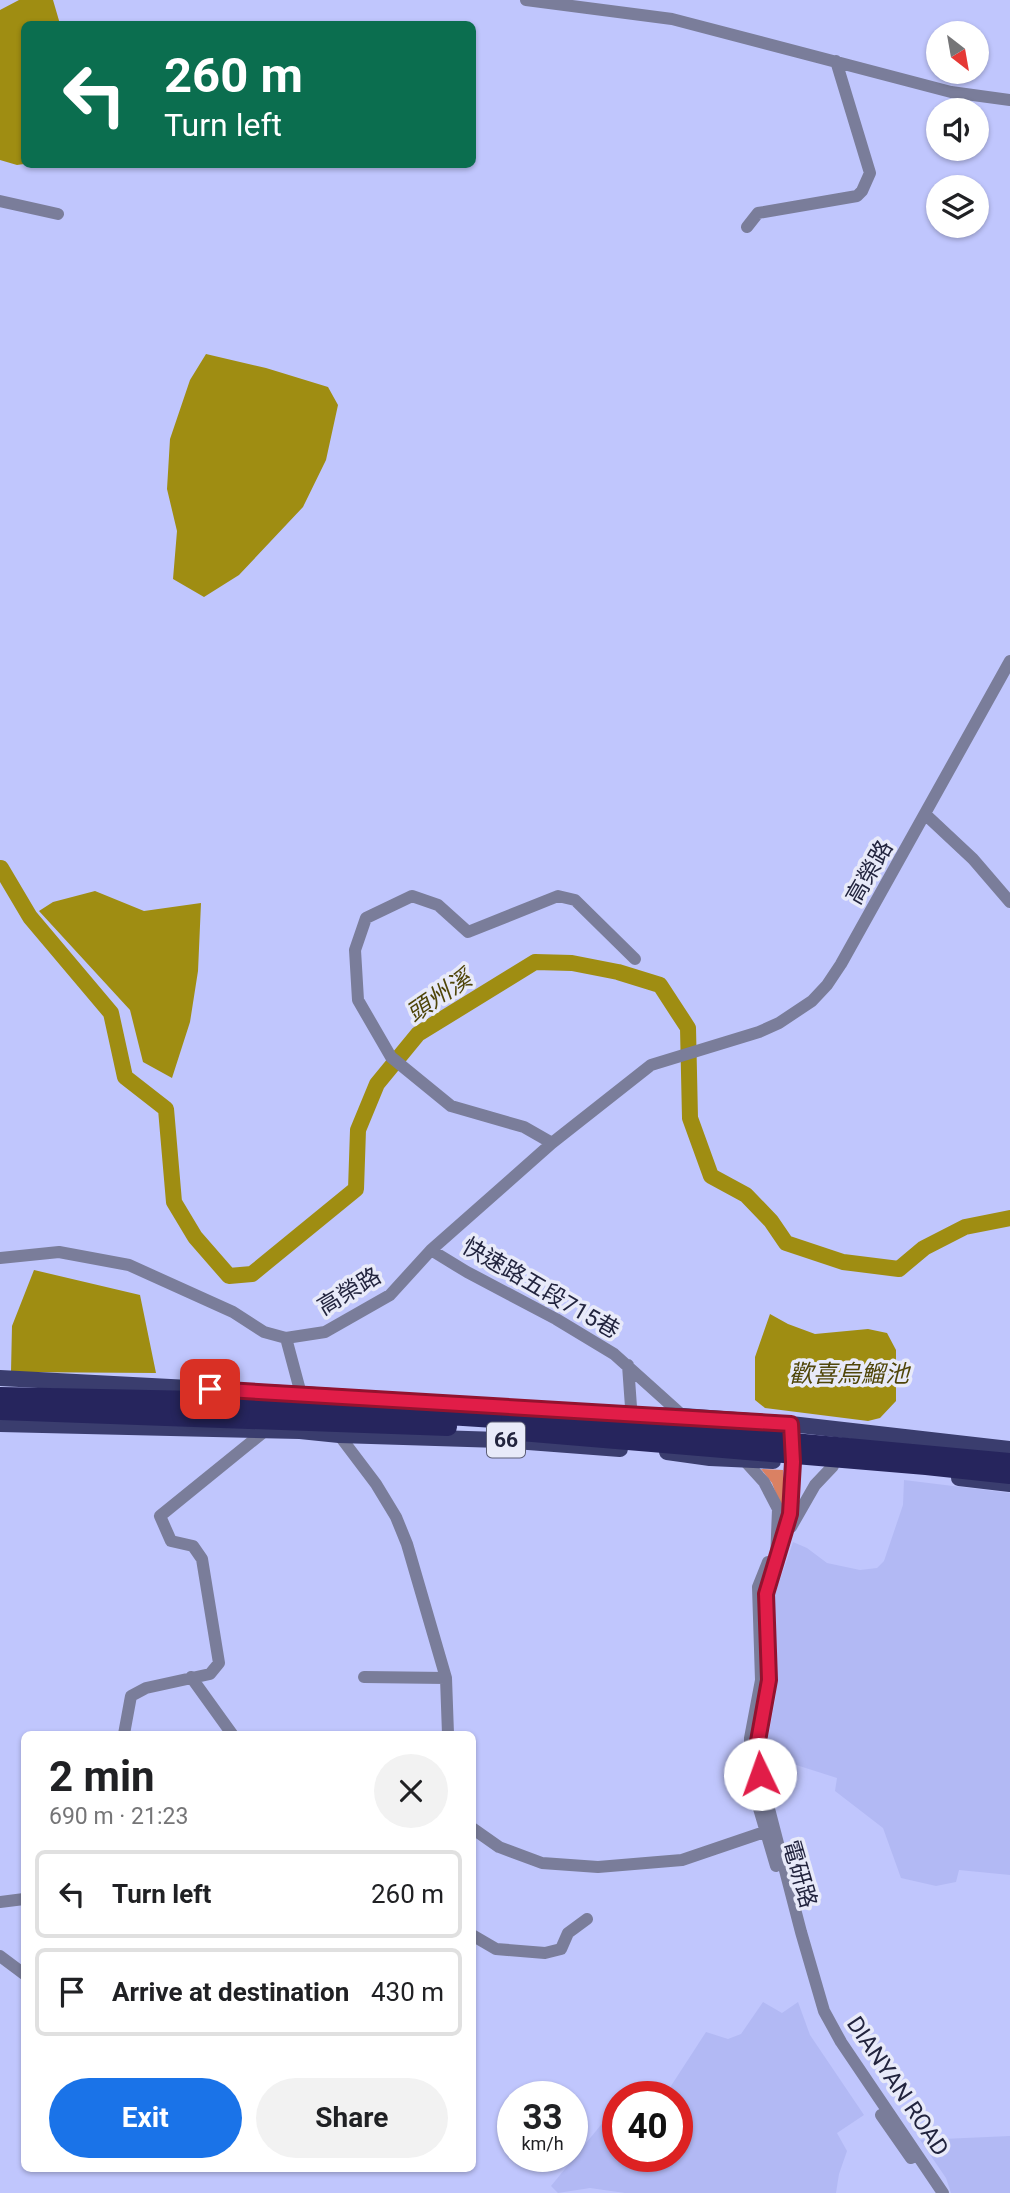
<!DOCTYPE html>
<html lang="en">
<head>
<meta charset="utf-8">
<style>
	:root { --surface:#fff; --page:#f2f2f2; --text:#202124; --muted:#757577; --line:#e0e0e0; --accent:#1a73e8 }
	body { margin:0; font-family:Roboto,"Noto Sans TC",sans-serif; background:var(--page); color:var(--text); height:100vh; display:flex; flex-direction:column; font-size:26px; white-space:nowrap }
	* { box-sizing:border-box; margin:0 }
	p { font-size:23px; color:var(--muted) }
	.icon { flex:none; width:38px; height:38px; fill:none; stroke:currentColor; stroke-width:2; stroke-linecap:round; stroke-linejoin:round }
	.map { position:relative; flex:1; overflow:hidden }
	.drawer { position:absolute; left:21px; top:1731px; width:455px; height:441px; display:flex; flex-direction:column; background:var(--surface); border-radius:10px; box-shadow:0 2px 5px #0004 }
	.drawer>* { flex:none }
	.banner { position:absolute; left:21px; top:21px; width:455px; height:147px; border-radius:10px; box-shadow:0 2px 5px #0004; background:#0b6e4f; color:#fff; overflow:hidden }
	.needle { width:46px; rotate:149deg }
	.buttons { position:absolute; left:926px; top:21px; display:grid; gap:14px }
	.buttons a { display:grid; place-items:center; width:63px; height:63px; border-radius:50%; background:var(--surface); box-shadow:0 2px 5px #0004; font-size:35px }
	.speed { position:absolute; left:497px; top:2081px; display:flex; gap:14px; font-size:35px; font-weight:700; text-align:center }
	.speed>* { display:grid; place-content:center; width:91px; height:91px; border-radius:50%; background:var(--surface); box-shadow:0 2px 5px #0004; line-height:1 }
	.speed small { font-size:18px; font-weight:400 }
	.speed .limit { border:10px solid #d22; background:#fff; color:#111 }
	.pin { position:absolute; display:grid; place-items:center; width:60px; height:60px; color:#fff; margin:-30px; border-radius:14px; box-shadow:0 4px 10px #0006 }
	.me { position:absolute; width:77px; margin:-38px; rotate:357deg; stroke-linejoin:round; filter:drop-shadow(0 0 5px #0008) }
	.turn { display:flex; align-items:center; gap:24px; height:147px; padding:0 28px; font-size:32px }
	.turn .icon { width:91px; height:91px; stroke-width:2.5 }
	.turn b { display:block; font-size:49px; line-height:60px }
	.round { display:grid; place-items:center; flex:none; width:74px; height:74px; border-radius:37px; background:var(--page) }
	.summary { display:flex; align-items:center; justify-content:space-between; height:119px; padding:0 28px }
	h1 { font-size:42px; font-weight:700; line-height:52px }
	.button { display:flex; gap:14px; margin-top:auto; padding:14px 28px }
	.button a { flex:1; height:80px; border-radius:42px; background:var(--accent); color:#fff; font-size:28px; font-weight:700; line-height:80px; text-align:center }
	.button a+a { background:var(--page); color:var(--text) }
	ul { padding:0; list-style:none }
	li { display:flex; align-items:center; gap:21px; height:88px; margin:0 14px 10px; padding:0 14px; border:4px solid var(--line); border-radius:10px }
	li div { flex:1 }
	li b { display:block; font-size:26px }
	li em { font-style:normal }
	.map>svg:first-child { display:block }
</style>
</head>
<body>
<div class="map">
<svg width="1010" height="2193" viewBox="0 0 1010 2193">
	<rect width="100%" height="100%" fill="#c0c6fd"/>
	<path fill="#b2b9f4" d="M904,1480l106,13v382l-51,-5 -3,12 -20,4 -35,-8 -18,-50 -48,-37 2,-13 -72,-23 11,-60 1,-40 -4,-55 20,-58 14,6 20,15 33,7 17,-2 7,-7 19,-56z
		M763,2002l19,11 16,-11 12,33 54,80 -27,18 10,18 -8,23 -3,19h-211l-35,-5 -32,5 -7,-7 67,-82v52h59v-60h-54l9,-10 37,3 37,-57 22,7 13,-5z
		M1010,2136v57h-59l-5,-15 -26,-38z"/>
	<path fill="#da8163" d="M761,1469l22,1 1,45 -12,-32z"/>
	<path fill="#9f8d12" d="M19,0h34l7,24h-36v140l-7,1 -17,-5v-150z
		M206,354l60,14 62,19 10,18 -12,55 -23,47 -64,68 -35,22 -31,-18 4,-48 -10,-42 3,-50 20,-59z
		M95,891l49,20 57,-8 -3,68 -8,51 -18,56 -29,-16 -13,-52 -91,-99 14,-9z
		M34,1270l106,25 16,78 -145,-1 1,-46z
		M770,1314l18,10 27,10 53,-5 19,4 9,17v51l-16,17 -12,3 -103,-13 -10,-8v-43z"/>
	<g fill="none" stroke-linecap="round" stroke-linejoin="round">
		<path stroke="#9f8d12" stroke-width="16" d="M1,868l29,49 81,96 14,64 41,32 8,93 21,35 34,39 23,-2 104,-85 2,-59 19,-46 41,-50 117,-72 37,1 46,9 42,13 28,43 2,90 21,58 35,19 25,26 15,22 57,19 56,7 25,-21 41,-21 45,-9"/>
		<path stroke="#7a7d9a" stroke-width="12" d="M526,0l146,19 279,73 59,8
			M0,201l58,13
			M747,227l11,-14 99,-17 5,-5 8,-18 -34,-112
			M926,815l47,44 37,43
			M552,1143l-28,-16 -73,-21 -60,-49 -33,-57 -3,-50 11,-32 46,-22 26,9 30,27 90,-36 17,4 60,59
			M431,1250l36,22 89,47 58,35 69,62
			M0,1258l59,-6 70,13 104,47 31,20 22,6 39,-6 65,-37 41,-45 121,-107 99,-78 108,-33 20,-9 33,-22 15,-16 14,-21 169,-303
			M286,1338l15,56
			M628,1365l4,56
			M339,1435l37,49 20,33 11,27 39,134 2,56
			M744,1460l20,22 14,27 -2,52 -9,33 2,86 -11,61 2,33 41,158 23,79 17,31 102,151
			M791,1527l24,-42 18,-19
			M783,1535l7,-21 3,-65
			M768,1562l-10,25 3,93 -11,58v40l26,88
			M191,1677l41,57
			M364,1677l82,1
			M124,1734l7,-38 15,-8 64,-14 9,-11 -17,-104 -9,-13 -22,-5 -11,-25 106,-86
			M472,1828l27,19 43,16 56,4 84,-7 91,-31
			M0,1902l24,-3
			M472,1935l24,14 49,4 16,-4 7,-16 19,-14
			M0,1956l24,18
			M881,2115l30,43"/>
		<path stroke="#3a3d6e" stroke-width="16" d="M0,1378l301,16 306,20 76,2 108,8 219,25
			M0,1424l300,7 39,4 161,5 120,9
			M667,1452l43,6 63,3
			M959,1478l51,6"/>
		<path stroke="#26255d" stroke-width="18" d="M0,1396l200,4 310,20
			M0,1411l448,16"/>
		<path stroke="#26255d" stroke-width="18" d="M510,1420l188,13 312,29
			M508,1431l418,35 84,9"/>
	</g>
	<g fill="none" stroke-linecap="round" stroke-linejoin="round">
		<defs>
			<path id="route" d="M210,1389l581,35 2,38 -3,52 -24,80 3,86 -11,61 2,33"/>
		</defs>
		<use href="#route" stroke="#92132f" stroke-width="18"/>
		<use href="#route" stroke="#e11d48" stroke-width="12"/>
	</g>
	<g text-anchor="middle" stroke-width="7" stroke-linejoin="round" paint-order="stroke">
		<rect fill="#e8eaf9" stroke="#5d5f76" stroke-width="2" x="487" y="1422.5" width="38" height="35" rx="5"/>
		<g font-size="21" font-weight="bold" fill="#22243e">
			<text x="506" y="1447">66</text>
		</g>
		<g font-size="23" fill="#22243e" stroke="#e8eaf9">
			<text transform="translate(869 872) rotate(-60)" y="8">高榮路</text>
			<text transform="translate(541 1288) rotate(30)" y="8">快速路五段715巷</text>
			<text transform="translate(349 1291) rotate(-31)" y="8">高榮路</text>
			<text transform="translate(800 1874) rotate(74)" y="8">電研路</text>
			<text transform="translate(898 2086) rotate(56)" y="8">DIANYAN ROAD</text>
		</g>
		<g font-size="24" font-style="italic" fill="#4f4508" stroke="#e8eaf9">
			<text transform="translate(439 996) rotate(-34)" y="8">頭州溪</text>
			<text x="849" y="1382">歡喜烏鰡池</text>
		</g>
	</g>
</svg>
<div class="buttons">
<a><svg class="needle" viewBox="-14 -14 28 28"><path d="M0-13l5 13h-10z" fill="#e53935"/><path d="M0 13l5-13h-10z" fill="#757577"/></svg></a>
<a><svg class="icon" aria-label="sound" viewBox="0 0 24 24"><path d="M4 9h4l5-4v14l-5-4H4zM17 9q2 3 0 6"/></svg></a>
<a><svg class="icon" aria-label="layers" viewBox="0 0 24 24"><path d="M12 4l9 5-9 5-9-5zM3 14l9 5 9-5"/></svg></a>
</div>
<div class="speed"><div>33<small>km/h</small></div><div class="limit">40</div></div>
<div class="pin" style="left:210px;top:1389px;background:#d93025"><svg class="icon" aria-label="arrive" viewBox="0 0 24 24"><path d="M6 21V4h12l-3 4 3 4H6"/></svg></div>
<svg class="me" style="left:760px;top:1774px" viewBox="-20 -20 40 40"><circle r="19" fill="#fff"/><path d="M0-13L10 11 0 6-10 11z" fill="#e11d48"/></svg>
<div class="banner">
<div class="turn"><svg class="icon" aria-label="left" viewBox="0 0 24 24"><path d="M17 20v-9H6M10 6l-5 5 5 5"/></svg><div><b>260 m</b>Turn left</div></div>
</div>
<section class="drawer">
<div class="summary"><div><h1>2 min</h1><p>690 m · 21:23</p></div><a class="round"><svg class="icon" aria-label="close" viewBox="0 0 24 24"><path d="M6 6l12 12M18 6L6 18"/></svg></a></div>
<ul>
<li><svg class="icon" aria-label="left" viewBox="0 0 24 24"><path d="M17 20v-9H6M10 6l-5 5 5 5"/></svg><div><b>Turn left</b></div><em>260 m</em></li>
<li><svg class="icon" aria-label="arrive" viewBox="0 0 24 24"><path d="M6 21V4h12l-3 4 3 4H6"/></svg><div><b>Arrive at destination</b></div><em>430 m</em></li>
</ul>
<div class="button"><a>Exit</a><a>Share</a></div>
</section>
</div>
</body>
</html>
